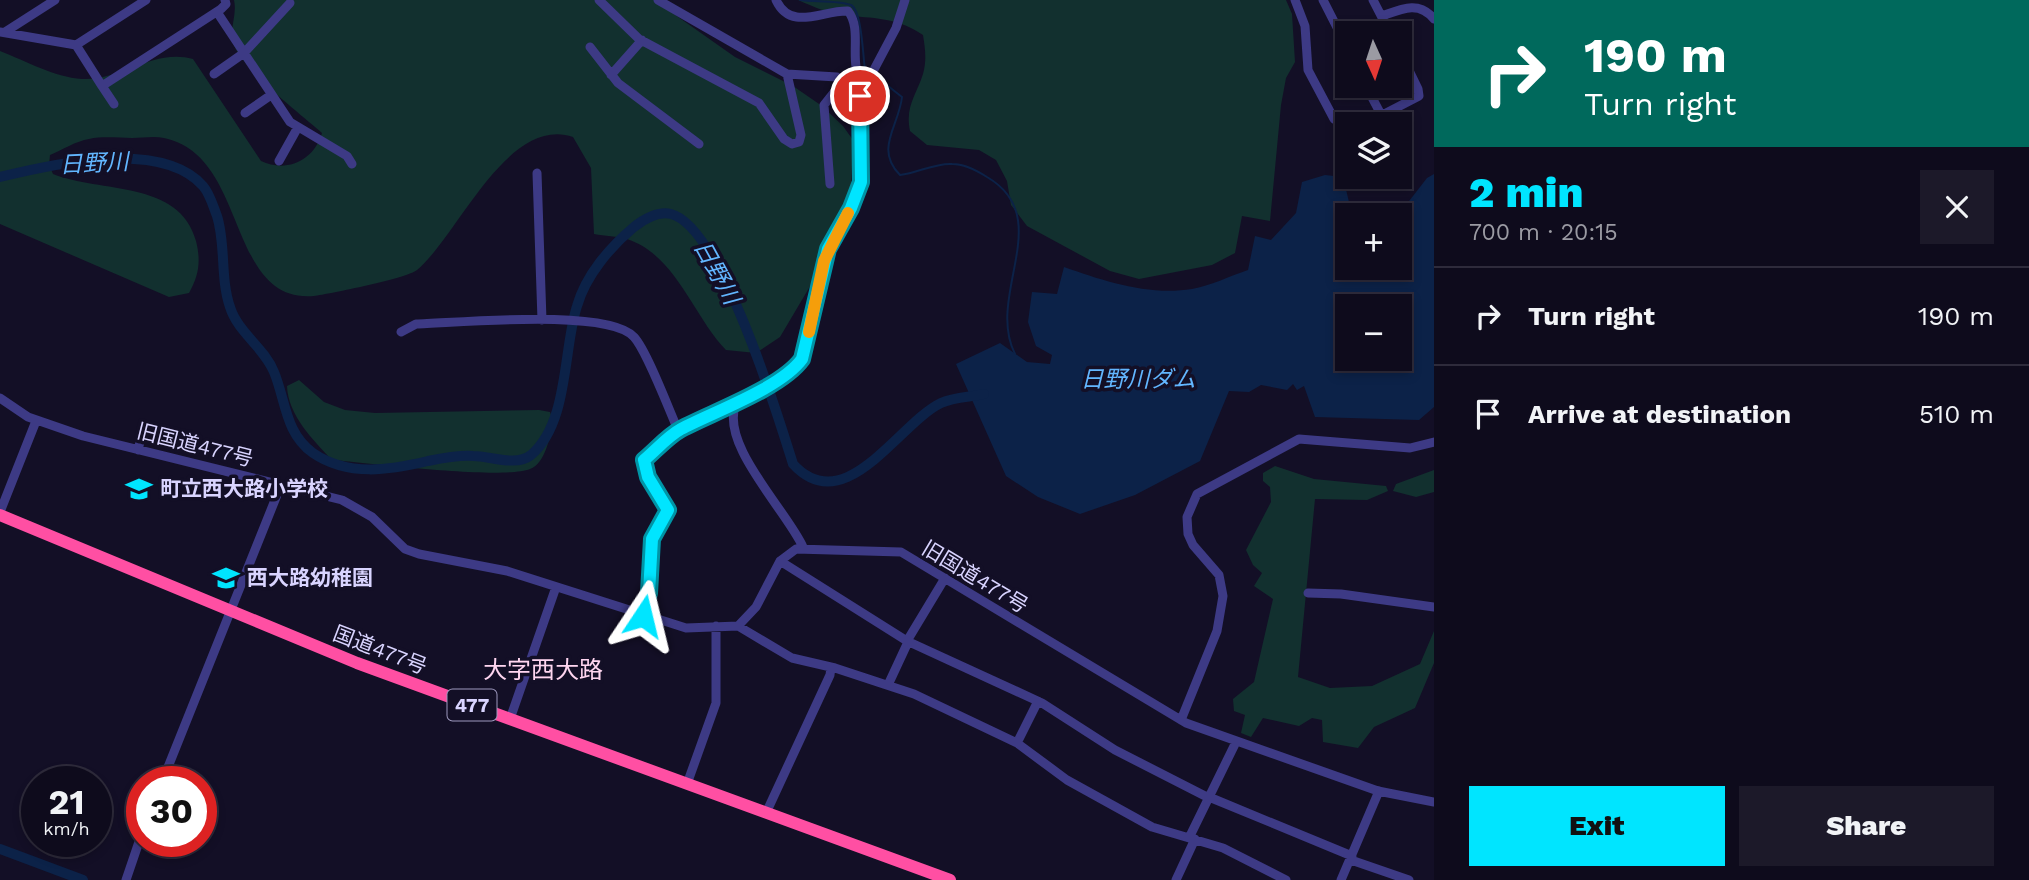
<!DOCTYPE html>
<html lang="en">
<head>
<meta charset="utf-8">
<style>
	:root { --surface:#0e0b1c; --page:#1c1929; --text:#f1f3f6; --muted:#9b9ba3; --line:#2e2b3b; --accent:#00e5ff }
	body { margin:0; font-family:"Work Sans","Noto Sans JP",sans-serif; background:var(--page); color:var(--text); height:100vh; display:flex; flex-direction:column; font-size:26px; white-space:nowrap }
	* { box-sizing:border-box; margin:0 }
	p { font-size:23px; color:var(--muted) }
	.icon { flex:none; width:38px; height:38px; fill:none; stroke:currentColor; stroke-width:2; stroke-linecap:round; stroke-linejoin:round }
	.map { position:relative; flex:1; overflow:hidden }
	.details { display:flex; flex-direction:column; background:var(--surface); width:595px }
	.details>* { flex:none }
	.top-card { background:#00695c; color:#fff; overflow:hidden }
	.needle { width:46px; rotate:177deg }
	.tools { position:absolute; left:1335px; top:21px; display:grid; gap:14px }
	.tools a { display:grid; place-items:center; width:77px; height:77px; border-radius:0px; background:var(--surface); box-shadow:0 4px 10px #0003,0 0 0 2px var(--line); font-size:35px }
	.speed { position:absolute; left:21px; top:766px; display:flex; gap:14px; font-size:35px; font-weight:700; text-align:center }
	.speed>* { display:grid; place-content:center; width:91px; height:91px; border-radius:50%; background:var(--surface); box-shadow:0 4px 10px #0003,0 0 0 2px var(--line); line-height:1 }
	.speed small { font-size:18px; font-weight:400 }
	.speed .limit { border:10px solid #d22; background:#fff; color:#111 }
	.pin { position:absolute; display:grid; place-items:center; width:60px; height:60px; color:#fff; margin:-30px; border:4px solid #fff; border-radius:50%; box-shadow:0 2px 7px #0007 }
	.me { position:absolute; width:77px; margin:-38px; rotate:10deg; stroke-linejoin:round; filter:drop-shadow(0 0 5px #0008) }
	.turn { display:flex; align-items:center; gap:24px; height:147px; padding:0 35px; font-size:32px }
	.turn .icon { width:91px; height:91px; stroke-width:2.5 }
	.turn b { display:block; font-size:49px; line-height:60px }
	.round { display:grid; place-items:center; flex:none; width:74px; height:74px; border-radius:0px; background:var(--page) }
	.overview { display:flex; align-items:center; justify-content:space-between; height:119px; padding:0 35px }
	h1 { font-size:42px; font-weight:800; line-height:52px; color:var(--accent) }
	.action { display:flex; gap:14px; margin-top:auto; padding:14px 35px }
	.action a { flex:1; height:80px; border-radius:0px; background:var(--accent); color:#111; font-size:28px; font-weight:800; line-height:80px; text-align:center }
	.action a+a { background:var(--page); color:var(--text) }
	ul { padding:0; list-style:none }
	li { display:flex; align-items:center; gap:21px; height:98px; padding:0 35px; border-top:2px solid var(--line) }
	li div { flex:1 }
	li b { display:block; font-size:26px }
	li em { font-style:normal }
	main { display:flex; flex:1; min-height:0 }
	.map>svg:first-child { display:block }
</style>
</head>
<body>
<main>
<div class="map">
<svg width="1434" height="880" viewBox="0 0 1434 880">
	<rect width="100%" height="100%" fill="#130f26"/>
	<path fill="#12302f" d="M234,0h420l81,57 58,29 29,20 21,20 10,14 -2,51 -13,48 -58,98 -24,16 -30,-3c-33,-34 -50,-95 -99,-111 -10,-3 -22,-3 -33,-5l-3,-66 -18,-31c-66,-22 -115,99 -156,133 -9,8 -88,24 -103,26 -88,8 -65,-141 -150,-158 -10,-2 -22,0 -32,0 -13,0 -29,-2 -43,1 -13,2 -27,11 -39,16l-1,10 4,9c47,19 127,6 143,67 5,20 3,34 -7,52l-20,4 -169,-73v-173c26,10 54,26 82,28 39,2 71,-31 111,-20l68,102c25,12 53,0 61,-28 -20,-18 -88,-69 -90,-95 -1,-13 5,-25 2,-38z
		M798,0h488l6,14 3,48 -9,16 -5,27 -11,116 -28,-5 -7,37 -23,12 -73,14 -29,-8 -83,-45 -16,-21 -4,-24 -11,-21 -17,-10 -52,-5 -17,-14c-5,-25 6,-35 13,-57 4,-14 2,-26 0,-39 -23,-16 -46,-17 -73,-19 -18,-1 -36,-9 -52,-16z
		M299,380l25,22 21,8 30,3 164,-3 11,2 4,11c-5,14 -8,40 -24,46 -29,11 -160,-6 -198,-9 -19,-20 -44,-45 -45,-74z
		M1275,466l39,13 72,7 2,5 -21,9 -52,-1 -17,178 32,11 42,-2 48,-22 14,-33v32l-19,45 -41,19 -16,21 -35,-6 -1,-22 -10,-2 -13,8 -36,-8 -12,19 -10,-4 4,-18 -11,-4 -1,-12 21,-17 19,-83 -19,-13 8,-13 -9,-8 -7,-15 25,-48 -1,-15 -7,-6v-8z
		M1434,470v22l-18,5 -23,-6 3,-7z"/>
	<path fill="#0c2248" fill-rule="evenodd" d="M1434,174v233l-15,13 -104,-3 -11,-31 -7,4 -4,-6 -6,6 -26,-5 -12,7 -20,-1 -29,70 -65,34 -55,19 -42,-17 -32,-21 -50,-112 44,-21 27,19 23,2 2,-9 -16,-9 -8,-24 4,-30 25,2 7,-27c40,14 84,29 128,22 18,-3 38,-13 56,-19l7,-34 16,4 25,-27 6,-31 23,-7 18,2 6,25h16l15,13h-32v53h52v-53h-14l20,-10 21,-27zM1348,306h52v53h-52z"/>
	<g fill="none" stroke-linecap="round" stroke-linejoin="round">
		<path stroke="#0c2248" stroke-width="2" d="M800,0c14,2 38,0 51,5 11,6 12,52 14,65l4,3
			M874,75l28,22c-3,29 -28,52 -2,78 18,-2 34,-12 52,-11 13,0 24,6 35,13 70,41 -2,118 28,177"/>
		<path stroke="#0c2248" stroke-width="10" d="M0,177c53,-13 161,-38 203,9 7,8 10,20 14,30 9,28 3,62 13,91 8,26 34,40 44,65 12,29 11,61 39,81 35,24 77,17 115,8 15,-3 30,-6 45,-5 18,0 43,11 58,-1 38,-32 32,-106 46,-149 9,-31 33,-59 57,-79 9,-7 24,-16 37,-13 50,13 107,202 122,250 52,57 106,-41 148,-61 12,-6 30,-6 43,-9
			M0,849l83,31"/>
		<path stroke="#3d3a85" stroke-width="9" d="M599,0l40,39 120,64 25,36 8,5 7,-2 2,-7 -14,-61
			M658,0l129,74 50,3 23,19
			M776,0c15,32 46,10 72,11 16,20 -2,54 16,73
			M1295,0l10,26 3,44 26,49 14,6
			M1323,0l25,49
			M1373,0l17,33
			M217,12l73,110 57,34 5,8
			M1382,16c19,-7 37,-16 52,3
			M0,32l76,13 70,-45
			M5,32l50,-32
			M76,45l26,41 119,-77 5,-5 -1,-4
			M590,47l28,36 81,61
			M214,74l30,-21 46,-50
			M611,75l31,-35
			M102,86l12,18
			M1366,86l20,38
			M245,113l26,-18
			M1365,124l54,-28 -1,-7 -18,-37
			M279,161l19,-34
			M537,173l5,147
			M830,184l-6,-79 19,-24
			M401,332l15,-8c41,-1 192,-16 218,13 13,14 35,73 44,93
			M0,398l28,19 55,19 259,64 30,17 33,32 14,5 88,17 179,57 52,-2 18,-19 24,-46 16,-12 105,3 285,171 192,68 56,11
			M736,404c-17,40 51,107 67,143
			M138,450l6,-24
			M0,512l36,-91
			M780,561l127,80 135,62 73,47 94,48
			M1308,593l33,1 93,13
			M643,616l6,-23 3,-54 16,-29 -20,-33 -4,-17c12,-10 24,-24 37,-31 32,-17 101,-41 120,-70l27,-110 26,-47 7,-20 -1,-86 36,-68 9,-28
			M738,626l54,32 43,10 79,26 103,49 50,37 85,47 71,21 63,32
			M907,641l38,-63
			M888,685l20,-43
			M510,719l46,-132
			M1181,720l36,-89 6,-35 -4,-21 -26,-30 -5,-11 -1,-17 10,-23 102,-55 111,9 24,-6
			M1017,743l21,-42
			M162,782l119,-297
			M687,784l29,-81v-77
			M1209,797l143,59
			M766,813l64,-138 1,-8
			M1189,838l47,-96
			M1352,858l-1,2 58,20
			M126,880l16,-47
			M1176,880l19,-41
			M1341,880l38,-89"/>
		<path stroke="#ff4fa3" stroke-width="12" d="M0,515l357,148 593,217"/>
	</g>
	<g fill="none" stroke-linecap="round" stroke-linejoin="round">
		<defs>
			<path id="route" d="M643,616l6,-23 3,-54 16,-29 -20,-33 -4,-17c12,-10 24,-24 37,-31 32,-17 100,-41 121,-70l26,-110 23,-41 10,-26 -1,-86"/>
		</defs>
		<use href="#route" stroke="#0095a6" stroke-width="18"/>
		<use href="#route" stroke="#00e5ff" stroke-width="12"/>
		<path stroke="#f59e0b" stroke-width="12" d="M809,332l15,-71 24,-48"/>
	</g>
	<defs>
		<symbol id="school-bare" viewBox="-9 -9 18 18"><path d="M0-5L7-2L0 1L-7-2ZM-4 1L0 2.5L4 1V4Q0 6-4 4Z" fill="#00e5ff" stroke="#130f26" stroke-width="2.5" paint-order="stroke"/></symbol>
	</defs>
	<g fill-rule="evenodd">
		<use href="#school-bare" x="120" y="470" width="38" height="38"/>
		<use href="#school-bare" x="207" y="559" width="38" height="38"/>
	</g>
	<g text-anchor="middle" stroke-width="7" stroke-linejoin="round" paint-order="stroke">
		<rect fill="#130f26" stroke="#9e99be" stroke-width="2" x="447.5" y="689.5" width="49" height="31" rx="5"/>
		<g font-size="19" font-weight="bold" fill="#d9d4ff">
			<text x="472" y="712">477</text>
		</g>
		<g font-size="21" fill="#d9d4ff" stroke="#130f26">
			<text transform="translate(195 445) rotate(14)" y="7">旧国道477号</text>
			<text transform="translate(975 577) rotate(31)" y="7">旧国道477号</text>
			<text transform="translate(380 650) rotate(21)" y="7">国道477号</text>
		</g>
		<g font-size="21" font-weight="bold" fill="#d9d4ff" stroke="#130f26" text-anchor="start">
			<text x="160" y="496">町立西大路小学校</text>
			<text x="247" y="585">西大路幼稚園</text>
		</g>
		<g font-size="23" font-style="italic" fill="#62b6ff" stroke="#130f26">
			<text transform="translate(94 163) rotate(-3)" y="8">日野川</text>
			<text transform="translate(717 272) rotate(61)" y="8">日野川</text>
			<text x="1138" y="387">日野川ダム</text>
		</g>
		<g font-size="24" fill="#ffd6f0" stroke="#130f26">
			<text x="543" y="678">大字西大路</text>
		</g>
	</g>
</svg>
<div class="tools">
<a><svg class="needle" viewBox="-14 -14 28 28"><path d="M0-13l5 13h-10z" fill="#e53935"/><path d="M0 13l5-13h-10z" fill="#9b9ba3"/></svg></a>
<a><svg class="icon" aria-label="layers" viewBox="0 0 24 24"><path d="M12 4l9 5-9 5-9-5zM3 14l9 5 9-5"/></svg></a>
<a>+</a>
<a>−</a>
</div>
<div class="speed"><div>21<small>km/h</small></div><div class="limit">30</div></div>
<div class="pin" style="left:860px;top:96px;background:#d93025"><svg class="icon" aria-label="arrive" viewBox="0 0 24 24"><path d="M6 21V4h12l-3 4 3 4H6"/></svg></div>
<svg class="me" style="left:643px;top:616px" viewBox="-20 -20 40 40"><path d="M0-17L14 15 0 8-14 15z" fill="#00e5ff" stroke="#fff" stroke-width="4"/></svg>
</div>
<section class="details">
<div class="top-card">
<div class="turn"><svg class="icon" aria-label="right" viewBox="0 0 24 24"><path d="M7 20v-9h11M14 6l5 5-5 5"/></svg><div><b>190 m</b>Turn right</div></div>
</div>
<div class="overview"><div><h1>2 min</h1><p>700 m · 20:15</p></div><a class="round"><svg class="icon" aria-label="close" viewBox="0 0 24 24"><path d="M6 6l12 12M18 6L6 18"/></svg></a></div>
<ul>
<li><svg class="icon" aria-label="right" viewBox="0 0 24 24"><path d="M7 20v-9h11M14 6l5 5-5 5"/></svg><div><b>Turn right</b></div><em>190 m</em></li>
<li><svg class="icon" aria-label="arrive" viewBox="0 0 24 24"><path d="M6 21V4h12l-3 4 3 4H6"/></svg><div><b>Arrive at destination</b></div><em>510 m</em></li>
</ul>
<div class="action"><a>Exit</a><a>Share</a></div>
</section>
</main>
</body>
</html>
